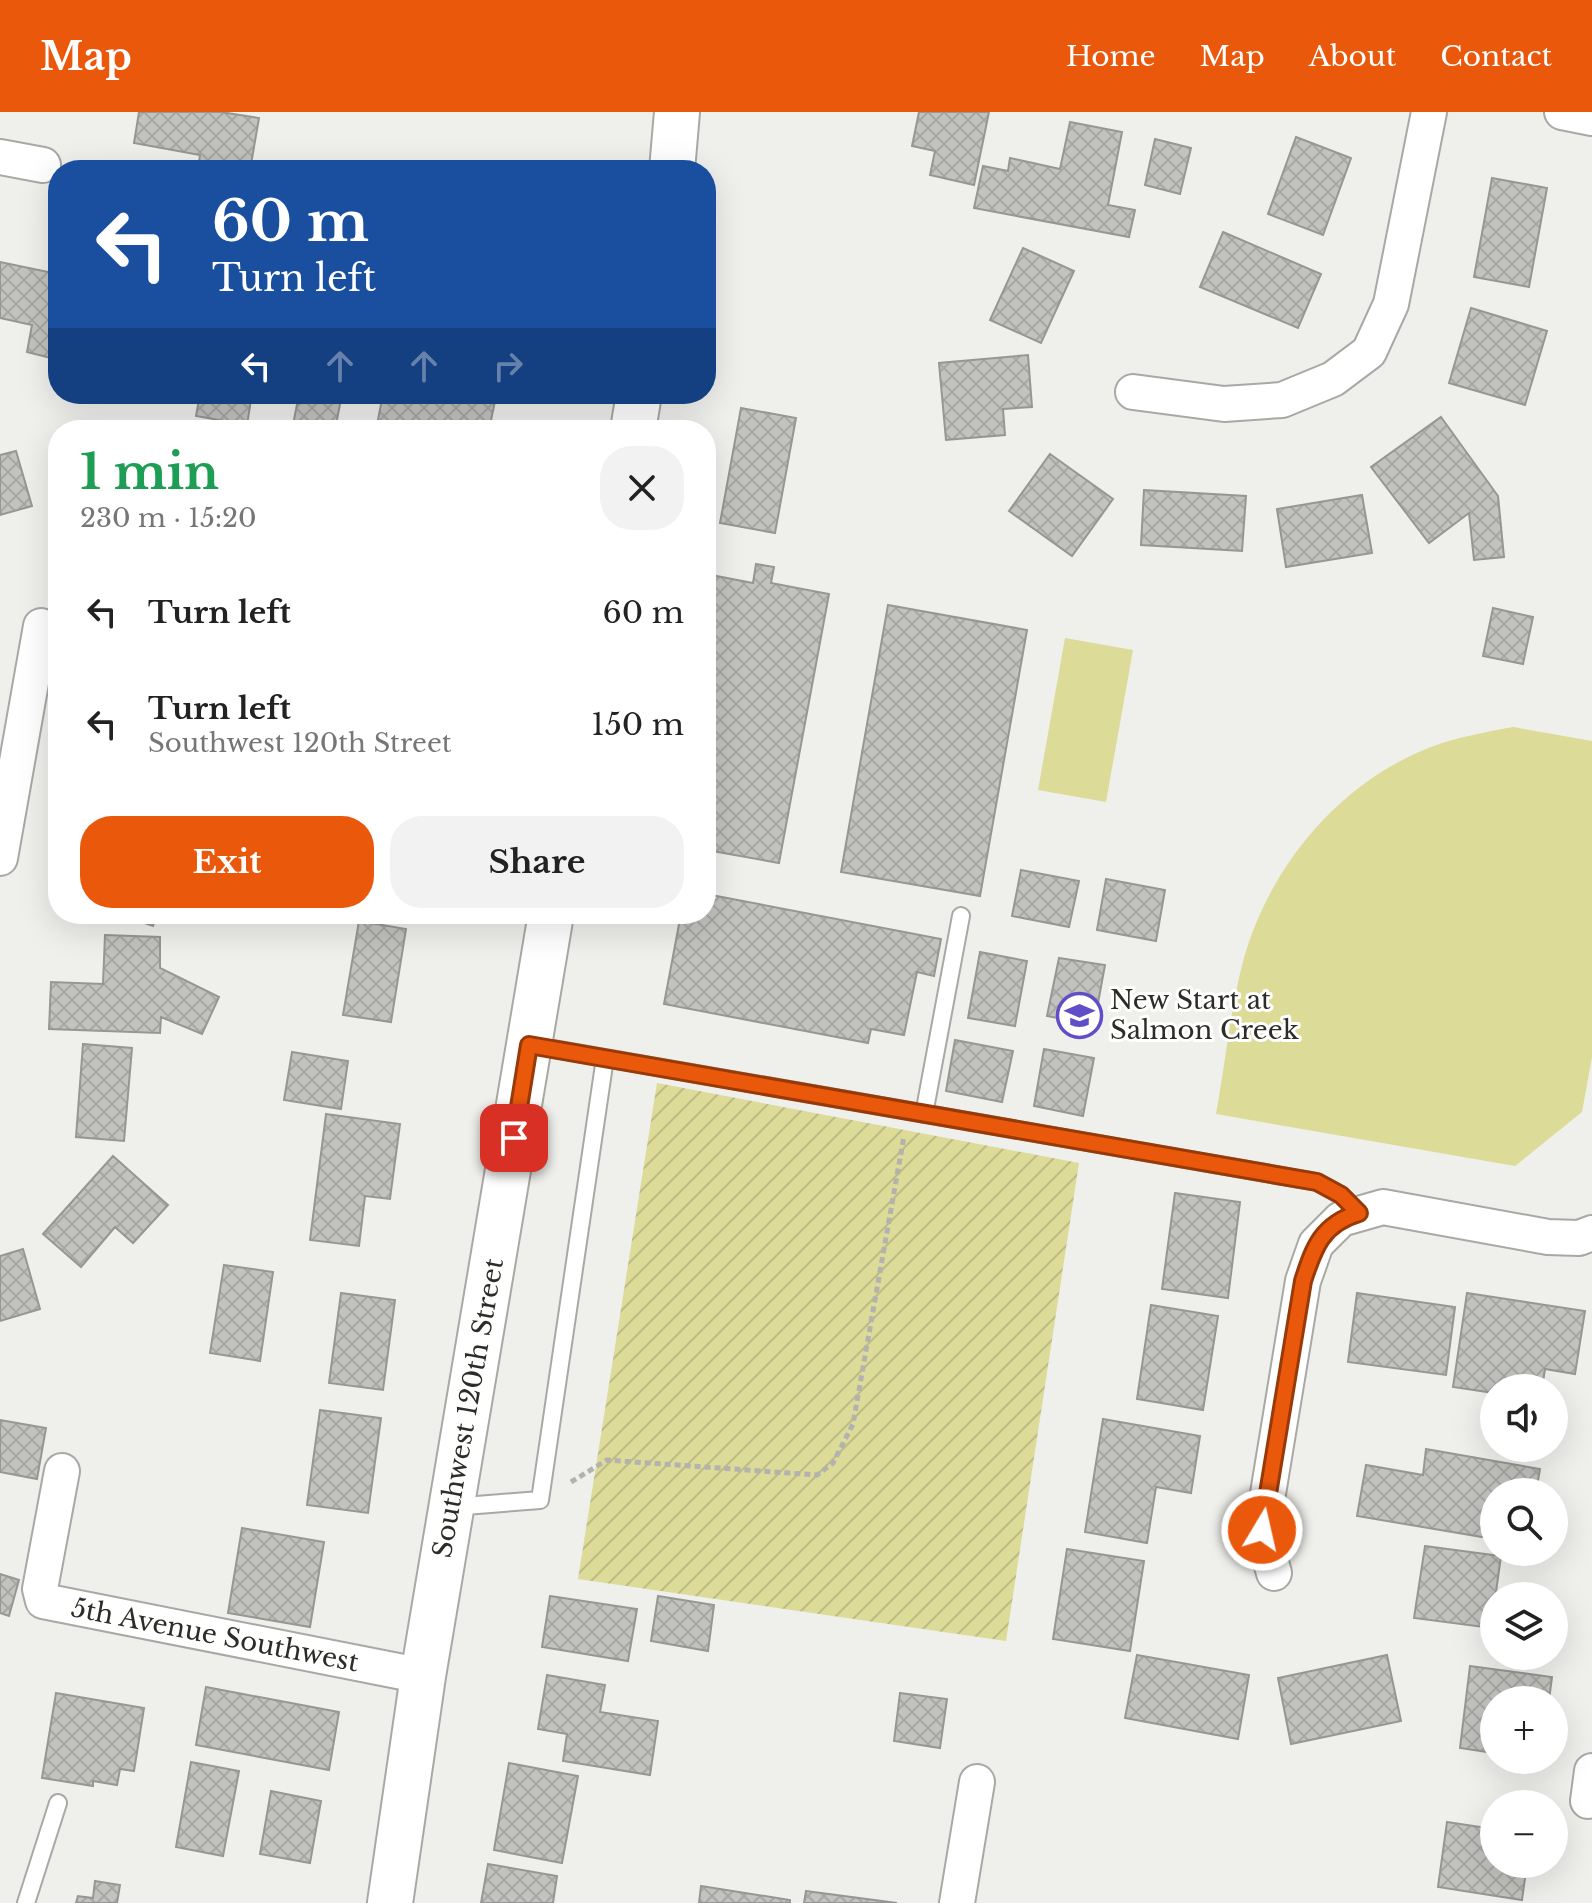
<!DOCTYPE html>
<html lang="en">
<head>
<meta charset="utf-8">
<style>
	:root { --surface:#fff; --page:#f2f2f2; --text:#222; --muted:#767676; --accent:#ea580c }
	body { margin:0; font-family:"Libre Baskerville",serif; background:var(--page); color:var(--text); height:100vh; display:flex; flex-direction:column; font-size:30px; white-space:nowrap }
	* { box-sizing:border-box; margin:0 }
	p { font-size:26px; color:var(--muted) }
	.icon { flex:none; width:44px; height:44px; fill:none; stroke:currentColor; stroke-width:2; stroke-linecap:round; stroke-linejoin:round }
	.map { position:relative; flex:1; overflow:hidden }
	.details { position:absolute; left:48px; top:308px; width:668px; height:504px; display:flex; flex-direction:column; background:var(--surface); border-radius:32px; box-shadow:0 8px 32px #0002 }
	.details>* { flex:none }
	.top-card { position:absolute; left:48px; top:48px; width:668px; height:244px; border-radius:32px; box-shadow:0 8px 32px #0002; background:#1a4fa0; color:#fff; overflow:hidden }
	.controls { position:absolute; left:1480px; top:1262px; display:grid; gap:16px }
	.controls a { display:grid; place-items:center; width:88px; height:88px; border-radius:50%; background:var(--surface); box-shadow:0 8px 32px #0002; font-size:40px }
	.pin { position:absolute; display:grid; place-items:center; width:68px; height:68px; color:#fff; margin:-34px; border-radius:16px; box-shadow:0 4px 12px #0006 }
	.me { position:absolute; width:88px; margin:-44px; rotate:9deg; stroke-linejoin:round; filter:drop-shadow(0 0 6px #0008) }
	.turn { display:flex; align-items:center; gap:28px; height:168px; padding:0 32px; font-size:36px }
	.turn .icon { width:104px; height:104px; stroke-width:2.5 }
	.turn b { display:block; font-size:56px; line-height:68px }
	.lanes { display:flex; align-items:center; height:76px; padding:0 32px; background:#0003; justify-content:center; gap:40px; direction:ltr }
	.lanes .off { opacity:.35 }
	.round { display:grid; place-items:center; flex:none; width:84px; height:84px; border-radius:32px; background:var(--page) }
	.summary { display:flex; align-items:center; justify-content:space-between; height:136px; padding:0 32px }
	h1 { font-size:48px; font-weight:800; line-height:60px; color:#1e9e55 }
	.primary-button { display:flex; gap:16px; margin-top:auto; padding:16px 32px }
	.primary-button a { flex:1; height:92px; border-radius:32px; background:var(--accent); color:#fff; font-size:32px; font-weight:800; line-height:92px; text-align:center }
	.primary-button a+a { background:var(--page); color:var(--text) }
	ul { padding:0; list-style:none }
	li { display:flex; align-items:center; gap:24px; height:112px; padding:0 32px }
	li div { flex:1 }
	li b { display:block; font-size:30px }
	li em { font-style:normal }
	header { display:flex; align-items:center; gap:48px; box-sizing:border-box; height:112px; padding:0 40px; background:var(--accent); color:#fff }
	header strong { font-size:38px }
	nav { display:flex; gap:44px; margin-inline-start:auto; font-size:28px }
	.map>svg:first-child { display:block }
</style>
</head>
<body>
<header>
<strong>Map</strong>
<nav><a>Home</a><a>Map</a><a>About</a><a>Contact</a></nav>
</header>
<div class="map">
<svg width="1592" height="1791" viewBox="0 0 1592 1791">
	<defs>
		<pattern id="garden-furrows" width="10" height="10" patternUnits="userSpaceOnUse" patternTransform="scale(2)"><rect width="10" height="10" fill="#dcdb98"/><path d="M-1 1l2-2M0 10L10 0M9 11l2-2" fill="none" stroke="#bdbc83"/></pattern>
		<pattern id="building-cross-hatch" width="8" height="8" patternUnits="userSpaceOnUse" patternTransform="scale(2)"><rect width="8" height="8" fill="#c2c2bf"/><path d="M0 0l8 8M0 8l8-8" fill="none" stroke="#a7a7a4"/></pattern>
	</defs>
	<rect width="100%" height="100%" fill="#efefec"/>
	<path fill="#dcdb98" d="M1065,526l68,12 -27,152 -68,-12z
		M1513,615l79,14v316l-10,55 -67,54 -299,-52c9,-49 15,-109 28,-156 27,-96 102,-183 198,-215 24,-7 47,-12 71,-16z"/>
	<path fill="url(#garden-furrows)" d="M657,971l422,80 -73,478 -428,-62z"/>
	<path fill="url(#building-cross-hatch)" stroke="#969693" stroke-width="2" d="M139,0h82l38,6 -9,52h-52l2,-15 -66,-12z
		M919,0h70l-15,73 -44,-10 5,-24 -23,-5z
		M1070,10l52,10 -14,73 27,5 -6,27 -155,-29 9,-42 25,5 2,-13 50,11z
		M1296,25l55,21 -28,77 -55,-21z
		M1155,27l36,9 -11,46 -35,-9z
		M1492,66l55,10 -18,99 -55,-10z
		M1223,120l98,42 -23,54 -98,-41z
		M1023,136l51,23 -33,72 -51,-23z
		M0,150l58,12v72l-3,13 -28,-7 5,-27 -32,-7z
		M1471,196l76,23 -22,74 -76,-22z
		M1028,243l4,52 -29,2 2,26 -59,5 -7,-77z
		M200,282h52l-5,31 -51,-9z
		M299,282h43l-7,36h-43z
		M383,282h78l34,7 -6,29h-113z
		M741,296l55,10 -21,115 -55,-10z
		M1441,305l57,79 6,61 -30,3 -5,-47 -40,30 -58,-76z
		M16,339l16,55 -32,9v-60z
		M1050,342l63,45 -41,57 -63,-45z
		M1144,378l102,6 -4,55 -101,-6z
		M1362,383l10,58 -86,14 -9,-58z
		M756,452l18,3 -3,16 58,11 -50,269 -73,-13v-276l47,9z
		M888,493l139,25 -47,266 -139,-24z
		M1493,496l40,9 -10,47 -40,-8z
		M1021,758l58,11 -10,46 -57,-11z
		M1106,767l59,11 -9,51 -59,-11z
		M706,782l235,45 -7,37 -17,-4 -13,63 -33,-6 -3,14 -204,-39 16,-85 13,2 1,-7h12z
		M119,802h38l-4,12z
		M359,809l47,8 -15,93 -48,-7z
		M105,823l55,2v31l59,29 -17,37 -41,-17 -1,16 -111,-4 2,-47 52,2z
		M980,840l47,9 -12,65 -47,-8z
		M1059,846l46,7 -11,60 -47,-9z
		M955,928l58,11 -11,51 -56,-11z
		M83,932l49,4 -8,93 -48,-4z
		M1044,937l50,9 -11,58 -49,-10z
		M292,940l56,9 -7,48 -57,-9z
		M326,1002l74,10 -10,75 -25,-3 -6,50 -49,-6z
		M113,1044l55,49 -35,38 -18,-16 -34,40 -38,-33z
		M1175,1081l65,9 -12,96 -66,-9z
		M23,1137l17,60 -40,12v-65z
		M224,1153l49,7 -13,89 -50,-8z
		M341,1181l54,7 -12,90 -54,-7z
		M1357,1181l98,14 -9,68 -98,-13z
		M1467,1181l118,18 -10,63 -30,-5 -3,19h-48v5l-41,-6z
		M1151,1193l67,11 -15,94 -66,-11z
		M320,1298l61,8 -13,95 -61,-8z
		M1103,1307l97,17 -9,57 -35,-6 -9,56 -62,-11z
		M0,1308l46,8 -9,51 -37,-7z
		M1426,1337l114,20 -4,23h-42v47l-137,-23 9,-51 57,10z
		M242,1416l82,14 -14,85 -82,-14z
		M1425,1434l76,10 -10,72 -77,-10z
		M1067,1437l77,12 -14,90 -77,-12z
		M0,1462l19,6 -10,36 -9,-3z
		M550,1484l87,13 -9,52 -86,-14z
		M658,1484l56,9 -6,46 -57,-10z
		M1137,1543l112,20 -11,64 -113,-21z
		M1387,1543l14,66 -110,23 -13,-66z
		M1470,1554l82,11 -3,23h-55v53l-34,-5z
		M547,1563l58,10 -5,27 58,9 -8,54 -87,-14 4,-27 -29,-5z
		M206,1575l133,25 -10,58 -133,-25z
		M56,1581l88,15 -10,63 -14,-2 -3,16 -24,-4v5l-51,-8z
		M900,1581l47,6 -7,49 -46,-7z
		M191,1650l48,9 -16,85 -47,-9z
		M509,1651l69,13 -16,87 -68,-13z
		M271,1679l50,10 -11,62 -50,-9z
		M1447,1710l47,7v35h33l-5,36 -84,-13z
		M488,1752l69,12 -4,27h-72z
		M95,1769l25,4 -3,18h-41l2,-7 15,2z
		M701,1774l89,14v3h-91z
		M806,1779l91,12h-93z"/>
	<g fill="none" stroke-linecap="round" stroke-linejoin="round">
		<defs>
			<path id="lane" d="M531,933l786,137 24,13 18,18
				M924,1002l37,-198
				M452,1395l88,-7 65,-442
				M26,1791l32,-100"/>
			<path id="street" d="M1562,0l30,6
				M0,45l43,8
				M1133,280l91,12 58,-4 51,-21 36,-27 22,-48 38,-192
				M0,746l41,-232
				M62,1359l-22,118 3,12 380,75
				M1274,1461l-12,-43 41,-249 13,-37 25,-25 42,-12 165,30 31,1 13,-5
				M1588,1689l4,-30
				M957,1791l20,-121"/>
			<path id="secondary" d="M672,58l5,-58
				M633,318l6,-36
				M390,1791l33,-227 128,-762"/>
		</defs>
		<use href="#lane" stroke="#a8a8a5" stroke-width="20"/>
		<use href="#street" stroke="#a8a8a5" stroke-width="38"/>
		<use href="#secondary" stroke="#a8a8a5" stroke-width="48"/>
		<path stroke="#b2b2af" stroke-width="5" stroke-dasharray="6 4" stroke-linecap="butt" d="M571,1370l36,-22 210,15 16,-12 20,-39 51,-288"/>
		<use href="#lane" stroke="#fff" stroke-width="16"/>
		<use href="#street" stroke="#fff" stroke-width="34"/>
		<use href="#secondary" stroke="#fff" stroke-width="44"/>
	</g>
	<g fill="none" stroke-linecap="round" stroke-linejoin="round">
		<defs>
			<path id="route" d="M514,1026l15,-93 788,137 24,13 18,18c-37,11 -45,34 -56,68l-41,249"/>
		</defs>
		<use href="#route" stroke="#983908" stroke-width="20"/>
		<use href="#route" stroke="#ea580c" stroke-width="14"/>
	</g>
	<defs>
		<symbol id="school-ring" viewBox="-11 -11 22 22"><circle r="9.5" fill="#fffffe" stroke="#5f4ec7" stroke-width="1.5"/><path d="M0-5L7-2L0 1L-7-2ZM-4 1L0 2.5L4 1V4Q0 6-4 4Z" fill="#5f4ec7"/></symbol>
	</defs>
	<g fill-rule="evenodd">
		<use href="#school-ring" x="1054" y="878" width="51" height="51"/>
	</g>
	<g text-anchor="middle" stroke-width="6" stroke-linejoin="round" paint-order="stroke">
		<g font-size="26" fill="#2c2c2a" stroke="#fffffe" text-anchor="start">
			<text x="1110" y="897">New Start at<tspan x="1110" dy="30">Salmon Creek</tspan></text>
		</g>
		<g font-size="26" fill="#2c2c2a" stroke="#fffffe">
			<text transform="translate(468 1296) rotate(-80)" y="9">Southwest 120th Street</text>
			<text transform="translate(215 1523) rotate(11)" y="9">5th Avenue Southwest</text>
		</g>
	</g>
</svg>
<div class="controls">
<a><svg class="icon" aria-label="sound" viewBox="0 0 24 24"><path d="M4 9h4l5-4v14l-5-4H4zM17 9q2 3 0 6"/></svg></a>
<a><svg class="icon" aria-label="search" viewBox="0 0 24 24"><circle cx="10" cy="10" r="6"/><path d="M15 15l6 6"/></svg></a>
<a><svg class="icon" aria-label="layers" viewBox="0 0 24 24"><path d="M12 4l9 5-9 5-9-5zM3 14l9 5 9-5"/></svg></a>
<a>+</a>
<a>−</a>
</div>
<div class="pin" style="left:514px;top:1026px;background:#d93025"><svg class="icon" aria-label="arrive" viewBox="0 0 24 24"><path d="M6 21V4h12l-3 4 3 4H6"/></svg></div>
<svg class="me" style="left:1262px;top:1418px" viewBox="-20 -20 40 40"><circle r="17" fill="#ea580c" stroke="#fff" stroke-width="3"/><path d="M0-11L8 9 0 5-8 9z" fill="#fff"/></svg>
<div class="top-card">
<div class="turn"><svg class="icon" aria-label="left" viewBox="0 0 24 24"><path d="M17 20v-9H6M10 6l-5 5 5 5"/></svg><div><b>60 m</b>Turn left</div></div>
<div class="lanes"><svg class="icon" aria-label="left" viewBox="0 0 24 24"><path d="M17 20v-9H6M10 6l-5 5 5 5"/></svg><svg class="icon off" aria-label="ahead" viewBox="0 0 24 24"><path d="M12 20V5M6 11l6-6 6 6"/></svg><svg class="icon off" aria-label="ahead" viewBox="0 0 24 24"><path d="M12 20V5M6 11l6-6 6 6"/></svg><svg class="icon off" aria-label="right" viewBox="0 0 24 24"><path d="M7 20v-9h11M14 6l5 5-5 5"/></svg></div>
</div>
<section class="details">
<div class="summary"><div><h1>1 min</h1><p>230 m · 15:20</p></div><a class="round"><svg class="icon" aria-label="close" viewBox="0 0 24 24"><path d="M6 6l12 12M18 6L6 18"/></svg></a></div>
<ul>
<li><svg class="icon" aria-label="left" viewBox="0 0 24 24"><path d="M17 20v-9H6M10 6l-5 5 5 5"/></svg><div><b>Turn left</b></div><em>60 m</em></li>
<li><svg class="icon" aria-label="left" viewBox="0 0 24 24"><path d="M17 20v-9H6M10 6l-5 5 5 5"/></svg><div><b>Turn left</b><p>Southwest 120th Street</p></div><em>150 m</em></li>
</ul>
<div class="primary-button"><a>Exit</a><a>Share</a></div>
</section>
</div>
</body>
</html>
